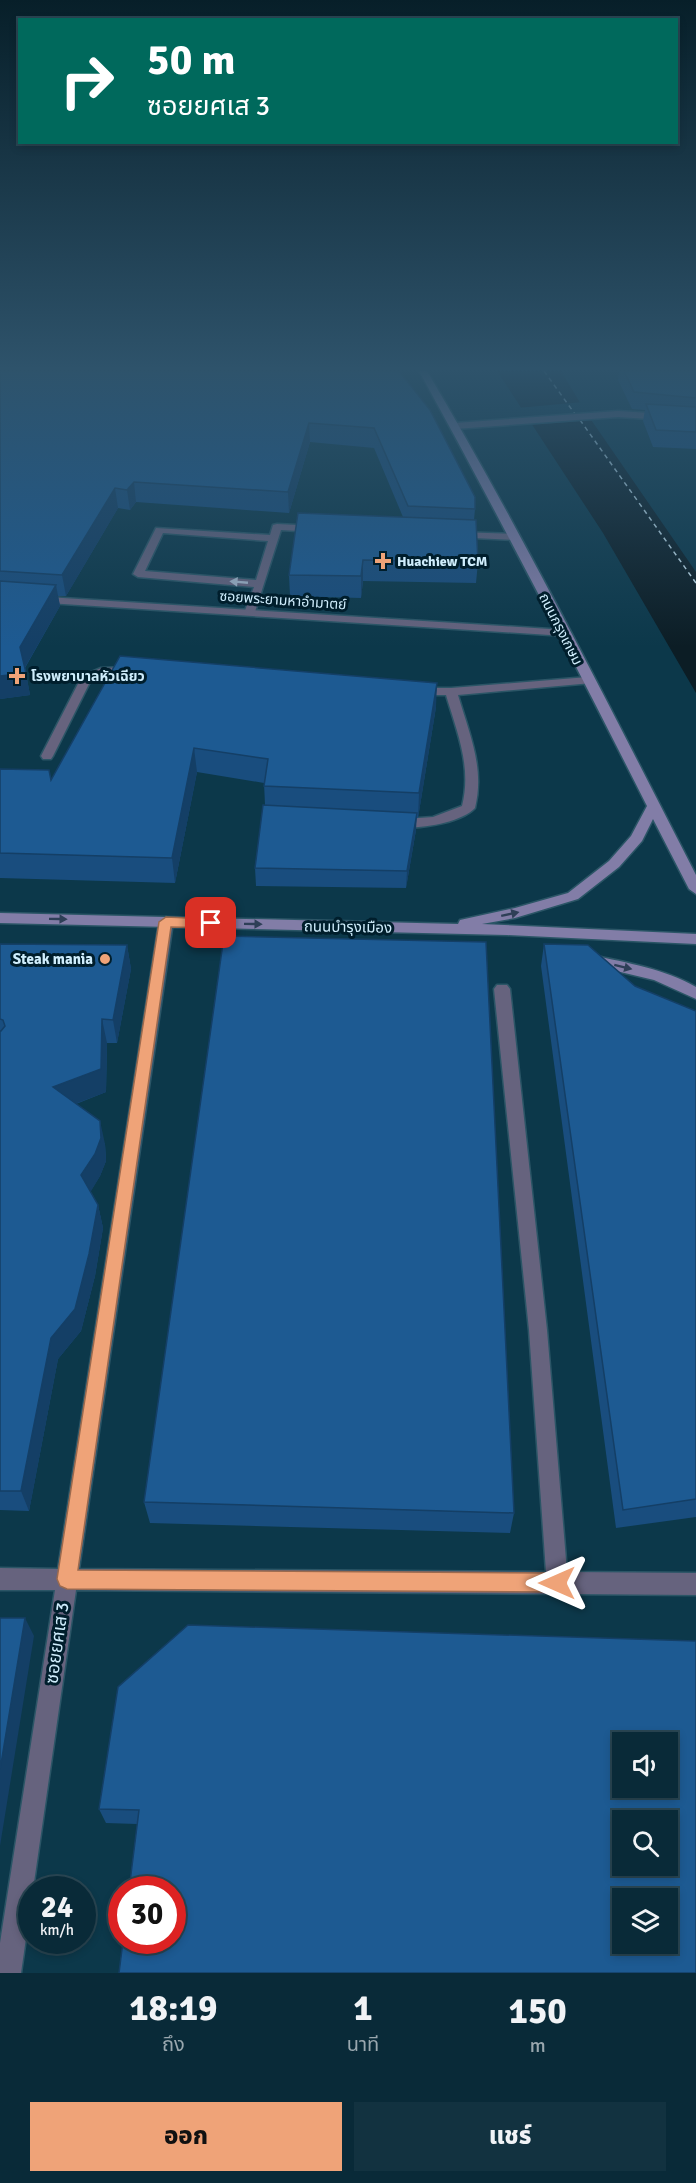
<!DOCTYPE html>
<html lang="th">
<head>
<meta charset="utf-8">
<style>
	:root { --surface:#092a38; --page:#123240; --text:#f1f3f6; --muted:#99a7ae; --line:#294653; --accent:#efa378 }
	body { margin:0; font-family:Signika,"Noto Sans Thai",sans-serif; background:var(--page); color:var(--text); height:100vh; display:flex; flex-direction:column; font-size:22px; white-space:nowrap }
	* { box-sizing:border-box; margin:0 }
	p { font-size:20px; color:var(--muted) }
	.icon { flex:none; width:33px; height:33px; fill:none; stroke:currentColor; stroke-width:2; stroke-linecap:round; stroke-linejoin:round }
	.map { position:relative; height:1973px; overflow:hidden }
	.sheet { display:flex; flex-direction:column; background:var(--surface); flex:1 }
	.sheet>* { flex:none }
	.guide { position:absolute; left:18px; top:18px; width:660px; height:126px; border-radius:0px; box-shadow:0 3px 9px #0003,0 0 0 2px var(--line); background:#00695c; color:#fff; overflow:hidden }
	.buttons { position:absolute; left:612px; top:1732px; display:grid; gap:12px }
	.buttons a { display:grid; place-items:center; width:66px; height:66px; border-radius:0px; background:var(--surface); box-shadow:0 3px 9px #0003,0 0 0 2px var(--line); font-size:30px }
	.speed { position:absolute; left:18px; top:1876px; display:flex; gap:12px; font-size:30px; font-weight:700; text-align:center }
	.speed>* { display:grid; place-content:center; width:78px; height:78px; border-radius:50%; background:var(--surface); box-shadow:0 3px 9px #0003,0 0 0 2px var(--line); line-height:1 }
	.speed small { font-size:15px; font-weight:400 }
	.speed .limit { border:9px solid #d22; background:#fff; color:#111 }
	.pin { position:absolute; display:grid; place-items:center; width:51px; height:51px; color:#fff; margin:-26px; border-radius:12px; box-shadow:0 3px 9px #0006 }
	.me { position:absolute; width:66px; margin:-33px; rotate:270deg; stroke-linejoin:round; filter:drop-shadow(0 0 4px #0008) }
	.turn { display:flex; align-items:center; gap:21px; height:126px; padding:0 30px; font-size:27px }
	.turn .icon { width:78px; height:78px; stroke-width:2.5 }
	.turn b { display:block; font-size:42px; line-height:51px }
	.eta { display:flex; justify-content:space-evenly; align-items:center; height:102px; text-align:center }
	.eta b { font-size:36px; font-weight:800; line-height:42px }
	.primary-button { display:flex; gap:12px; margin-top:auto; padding:12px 30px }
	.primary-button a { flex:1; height:69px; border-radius:0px; background:var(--accent); color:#111; font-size:24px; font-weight:800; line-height:69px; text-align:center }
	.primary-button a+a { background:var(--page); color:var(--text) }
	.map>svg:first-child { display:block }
</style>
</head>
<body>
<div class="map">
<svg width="696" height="1973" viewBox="0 0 696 1973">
	<rect width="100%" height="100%" fill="#0c384a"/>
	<path fill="#0c1d25" d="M497,371h64l24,40 111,161v121l-93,-160z"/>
	<path fill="#0c384a" d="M583,402l12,18 -66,5 -12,-17z"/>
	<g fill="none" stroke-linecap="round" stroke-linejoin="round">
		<path stroke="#c7e2ef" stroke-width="1.5" stroke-dasharray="4.5 4" stroke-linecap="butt" d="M544,371l31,43
			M580,420l116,163"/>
		<defs>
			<path id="lane" d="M277,524l39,2 5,3 -5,3 -35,-2 -27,85h-8l-2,-2 10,-26 -116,-10 -5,-3 23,-46 114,7 3,-10zM163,533l105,8 -12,39 -111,-9z
				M457,532l57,2 5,3 -5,3 -61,-3v-4z
				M130,667l6,3 -2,2 -31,3 -12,5 -38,76 -2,3h-8l-2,-3 41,-80 19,-8z
				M588,677l6,4 -2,2 -134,12c11,38 27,73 17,113 -15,16 -64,23 -84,18l-2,-3 2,-3 42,-3 29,-11c10,-39 -5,-74 -16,-111h-29l-6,-4 2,-3h38z"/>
			<path id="street" d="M618,411l78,5v6l-78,-5 -163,12 -5,-3 5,-3z
				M0,594l565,36 6,3 -6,3 -565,-36z
				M166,917l7,5 -94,647 467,3 -17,-242 -35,-341 3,-4h10l3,4 37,341 20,242 129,1v22l-620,-5 -55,383h-21v-30l55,-353h-55v-22l58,1 101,-647z"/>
			<path id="secondary" d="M419,371h8c97,164 182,335 269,504v19l-7,-5 -36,-70 -11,22 -23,26 -41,32 -63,19 -33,6 214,10v10l-189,-9 -507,-12v-10l458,11 2,-4 55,-12 53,-15 41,-32 22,-25 16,-30c-74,-146 -149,-292 -228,-435z
				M592,955c35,8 73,14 104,32v12l-42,-19 -67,-16 -2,-4z"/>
		</defs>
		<use href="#lane" stroke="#2b5566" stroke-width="3"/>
		<use href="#street" stroke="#2b5566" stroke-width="3"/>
		<use href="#secondary" stroke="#2b5566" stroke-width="3"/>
		<use href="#lane" fill="#66637e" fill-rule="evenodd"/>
		<use href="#street" fill="#66637e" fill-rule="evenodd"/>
		<use href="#secondary" fill="#827da7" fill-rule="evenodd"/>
	</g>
	<path fill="#194d7e" d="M0,371h399l76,138 -1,11 4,42 -2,21 -113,-2 -2,17 -71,-2 -1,-21 114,-58 -29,-69 -64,-6 -21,71 -153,-11 -6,8 -12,-2 -52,88h-8l2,10 -35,62 5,27 -30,4z
		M605,371h91v78l-43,-2 -10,-26 2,-11 -13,-1 -14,-29 1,-8z
		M120,656l316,51 -18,111h-2v12l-10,58 -150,-2 -1,-18 10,-63 -1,-22 -67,-11 -22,111 -175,-5v-109l51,11z
		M0,944l127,1 4,24 -14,74h-10l-1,49 -30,12 29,40 1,17 -6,15 -10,16 8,13 5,23 -8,48 -14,55 -23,28 -29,152 -29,-1z
		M544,944l91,42 61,25v506l-80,11 -75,-562z
		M144,1502l370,11 -4,20 -360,-10z
		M188,1625l-51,199 -31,-1 -7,-14z"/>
	<path fill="#143f66" d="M309,423l1,19 -21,71 -1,-21z
		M134,482l2,20 -6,8 -3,-20z
		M115,488l3,20 -52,88 -4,-21z
		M363,560v21l-2,17v-22z
		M56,585l4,21 -36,63 -4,-22z
		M26,673l4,22 -30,4v-23z
		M437,683l-1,24 -18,111 1,-25z
		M194,748l3,24 -22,111 -3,-25z
		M417,813l-1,17 -10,58 1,-17z
		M127,945l4,24 -14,74 -4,-23z
		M102,1019l5,24 -1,49 -47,18 -6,-23z
		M100,1121l5,23 1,17 -6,15 -13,22 -6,-23z
		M98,1205l5,23 -8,48 -14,55 -23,28 -29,152 -8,-20 30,-153z
		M25,1618l9,18 -34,210v-76z"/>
	<path fill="#1d5a92" stroke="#143f66" stroke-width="1.5" fill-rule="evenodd" d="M0,371h399l31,39 45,87v12l-67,-3 -34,-78 -65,-5 -21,69 -154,-10 -7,8 -12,-2 -53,87 -62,-4z
		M624,371h72v27l-62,-6z
		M646,404l50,3v25l-40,-2z
		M298,513l178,7 2,42 -115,-2 -2,16 -72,-1z
		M0,581l56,4 -36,62 6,26 -26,3z
		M120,656l317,27 -18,110 -155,-7 4,-27 -74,-11 -22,110 -172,-5v-84l49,1 2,10z
		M263,805l154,8 -10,58 -152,-3z
		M224,936l262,6 28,571 -370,-11z
		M0,944l127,1 -14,75 -11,-1 -1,50 -48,18 47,34 1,17 -6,16 -14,21 17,30 -9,49 -14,55 -24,29 -30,153h-21v-460h1l4,-5 -2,-6 -3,-1z
		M544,944l44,1 47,41 61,25v488l-73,11z
		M0,1618h25l-25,152z
		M188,1625l508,16v332h-577l4,-32h49v-51h-43l10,-80 -40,-1 19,-122zM622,1743h46v45h-46zM622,1821h46v45h-46zM622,1899h46v45h-46z"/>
	<defs><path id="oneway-solid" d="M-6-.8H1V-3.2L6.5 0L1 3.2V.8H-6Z" transform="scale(1.5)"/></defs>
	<use fill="#a5b6ca" href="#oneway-solid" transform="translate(239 582) rotate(-175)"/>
	<g fill="#2e3f57">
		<use href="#oneway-solid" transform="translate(510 914) rotate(-12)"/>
		<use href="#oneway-solid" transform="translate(58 919) rotate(1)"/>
		<use href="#oneway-solid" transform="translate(253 924) rotate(1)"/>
		<use href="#oneway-solid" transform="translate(623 967) rotate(14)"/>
	</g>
	<linearGradient id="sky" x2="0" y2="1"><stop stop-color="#071f29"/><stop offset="0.57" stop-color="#2e536b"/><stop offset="1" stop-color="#2e536b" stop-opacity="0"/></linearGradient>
	<rect width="696" height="647" fill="url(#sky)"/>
	<path fill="#efa378" stroke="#9b6a4e" stroke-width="1.5" d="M166,917l45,2 7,4 -7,5 -40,-1 -93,643 479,3 7,3 2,7 -2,7 -7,2 -490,-3 -7,-3 -3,-7 102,-657z"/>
	<g fill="#efa378" stroke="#001e2c" stroke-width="2">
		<path d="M380 552h6v6h6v6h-6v6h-6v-6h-6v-6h6z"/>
		<path d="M14 667h6v6h6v6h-6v6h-6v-6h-6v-6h6z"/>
		<circle cx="105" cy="959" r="6"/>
	</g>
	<g text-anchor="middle" stroke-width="6" stroke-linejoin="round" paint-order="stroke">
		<g font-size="14" font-weight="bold" fill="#cfedfc" stroke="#001e2c" text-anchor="start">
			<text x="397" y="566">Huachiew TCM</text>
			<text x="31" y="681">โรงพยาบาลหัวเฉียว</text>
		</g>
		<g font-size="14" fill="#cfedfc" stroke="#001e2c">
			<text transform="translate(283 600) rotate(4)" y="5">ซอยพระยามหาอำมาตย์</text>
			<text transform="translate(561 629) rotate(63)" y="5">ถนนกรุงเกษม</text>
		</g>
		<g font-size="15" fill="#cfedfc" stroke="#001e2c">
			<text transform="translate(348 927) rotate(1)" y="5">ถนนบำรุงเมือง</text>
		</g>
		<g font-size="15" font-weight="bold" fill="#cfedfc" stroke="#001e2c" text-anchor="end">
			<text x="93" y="964">Steak mania</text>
		</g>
		<g font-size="18" fill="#cfedfc" stroke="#001e2c">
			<text transform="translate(57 1643) rotate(-82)" y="6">ซอยยศเส 3</text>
		</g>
	</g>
</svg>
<div class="buttons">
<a><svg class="icon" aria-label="sound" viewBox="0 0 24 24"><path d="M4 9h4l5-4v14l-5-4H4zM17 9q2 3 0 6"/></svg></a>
<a><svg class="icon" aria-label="search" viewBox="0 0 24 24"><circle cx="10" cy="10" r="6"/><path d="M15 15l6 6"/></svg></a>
<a><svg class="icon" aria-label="layers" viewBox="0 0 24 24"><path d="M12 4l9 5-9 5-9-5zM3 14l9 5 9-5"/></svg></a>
</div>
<div class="speed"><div>24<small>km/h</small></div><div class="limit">30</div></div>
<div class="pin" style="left:211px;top:923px;background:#d93025"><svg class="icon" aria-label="arrive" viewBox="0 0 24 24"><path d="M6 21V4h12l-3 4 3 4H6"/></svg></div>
<svg class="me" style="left:557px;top:1583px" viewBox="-20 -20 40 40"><path d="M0-17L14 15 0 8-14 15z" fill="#efa378" stroke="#fff" stroke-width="4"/></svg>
<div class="guide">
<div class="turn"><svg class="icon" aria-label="right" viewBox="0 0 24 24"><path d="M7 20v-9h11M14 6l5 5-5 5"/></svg><div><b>50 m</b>ซอยยศเส 3</div></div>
</div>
</div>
<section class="sheet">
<div class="eta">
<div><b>18:19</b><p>ถึง</p></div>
<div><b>1</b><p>นาที</p></div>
<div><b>150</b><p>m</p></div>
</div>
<div class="primary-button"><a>ออก</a><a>แชร์</a></div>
</section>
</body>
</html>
